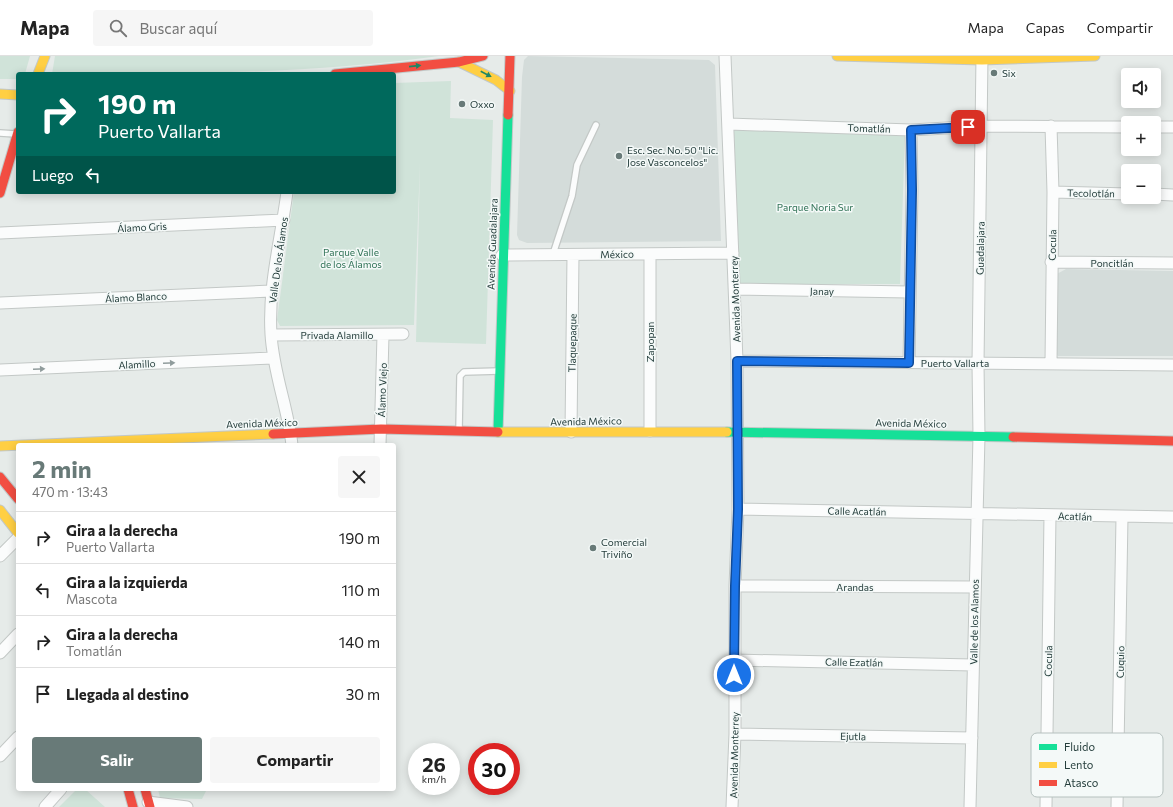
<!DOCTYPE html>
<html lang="es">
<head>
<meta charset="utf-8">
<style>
	:root { --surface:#fff; --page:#f6f6f6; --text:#222; --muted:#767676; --line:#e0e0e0; --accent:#687a78 }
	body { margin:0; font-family:Commissioner,sans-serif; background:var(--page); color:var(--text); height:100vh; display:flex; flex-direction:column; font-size:15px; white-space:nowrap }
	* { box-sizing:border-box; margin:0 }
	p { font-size:13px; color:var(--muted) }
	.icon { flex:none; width:22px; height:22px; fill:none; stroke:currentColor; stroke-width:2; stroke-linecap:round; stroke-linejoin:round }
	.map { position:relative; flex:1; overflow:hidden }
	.panel { position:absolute; left:16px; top:387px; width:380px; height:348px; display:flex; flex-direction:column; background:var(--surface); border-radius:4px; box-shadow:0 2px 10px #0003 }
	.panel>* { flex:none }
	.banner { position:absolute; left:16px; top:16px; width:380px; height:122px; border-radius:4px; box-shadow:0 2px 10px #0003; background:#00695c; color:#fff; overflow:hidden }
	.fabs { position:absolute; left:1121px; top:12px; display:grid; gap:8px }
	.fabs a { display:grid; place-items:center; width:40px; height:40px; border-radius:4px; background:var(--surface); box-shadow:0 2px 10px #0003; font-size:20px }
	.speed { position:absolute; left:408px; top:687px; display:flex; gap:8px; font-size:20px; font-weight:700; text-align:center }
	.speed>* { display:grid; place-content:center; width:52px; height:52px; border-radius:50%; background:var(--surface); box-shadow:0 2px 10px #0003; line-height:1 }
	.speed small { font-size:10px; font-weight:400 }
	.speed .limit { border:6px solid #d22; background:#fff; color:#111 }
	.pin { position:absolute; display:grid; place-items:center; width:34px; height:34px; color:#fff; margin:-17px; border-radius:8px; box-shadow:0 2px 6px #0006 }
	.me { position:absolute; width:44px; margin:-22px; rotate:0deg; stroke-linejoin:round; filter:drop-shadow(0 0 3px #0008) }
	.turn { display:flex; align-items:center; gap:14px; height:84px; padding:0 16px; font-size:18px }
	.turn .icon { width:52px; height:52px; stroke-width:2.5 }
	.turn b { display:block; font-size:28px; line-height:34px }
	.then { display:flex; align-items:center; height:38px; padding:0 16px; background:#0003; gap:8px; font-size:15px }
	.round { display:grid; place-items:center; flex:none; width:42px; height:42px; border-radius:4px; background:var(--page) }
	.head { display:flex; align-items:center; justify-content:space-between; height:68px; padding:0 16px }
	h1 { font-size:24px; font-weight:700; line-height:30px; color:var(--accent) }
	.primary-button { display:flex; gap:8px; margin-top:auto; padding:8px 16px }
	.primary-button a { flex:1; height:46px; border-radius:4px; background:var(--accent); color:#fff; font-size:16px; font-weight:700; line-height:46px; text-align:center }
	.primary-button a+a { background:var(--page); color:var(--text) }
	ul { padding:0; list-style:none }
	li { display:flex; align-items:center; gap:12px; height:52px; padding:0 16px; border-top:1px solid var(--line) }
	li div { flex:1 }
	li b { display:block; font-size:15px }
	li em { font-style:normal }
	header { display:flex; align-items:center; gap:24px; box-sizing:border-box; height:56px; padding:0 20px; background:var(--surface); border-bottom:1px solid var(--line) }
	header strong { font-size:19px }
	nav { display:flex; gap:22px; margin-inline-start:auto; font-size:14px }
	.search { width:280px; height:36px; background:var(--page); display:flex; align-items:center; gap:10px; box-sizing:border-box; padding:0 14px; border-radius:4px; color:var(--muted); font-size:15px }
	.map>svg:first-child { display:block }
</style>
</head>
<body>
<header>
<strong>Mapa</strong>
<div class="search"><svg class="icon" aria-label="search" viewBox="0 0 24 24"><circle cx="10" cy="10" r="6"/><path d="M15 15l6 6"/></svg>Buscar aquí</div>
<nav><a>Mapa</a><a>Capas</a><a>Compartir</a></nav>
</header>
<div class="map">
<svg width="1173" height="751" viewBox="0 0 1173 751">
	<rect width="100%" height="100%" fill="#e6ebe9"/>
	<path fill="#d4dcda" d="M528,0l181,4 6,5 6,176 -194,2 -8,-3 -2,-5 5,-158 2,-17z
		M1066,213l107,2v85h-115l-5,-5 2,-76z"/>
	<path fill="#d0e3d9" d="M0,0h30l-5,18h-7v5h-18z
		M55,0h384c-129,18 -258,18 -387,18z
		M451,25l-1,37 43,2 -7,224 -70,-2 4,-179 -6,162 -134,1 -3,-6 17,-128h100v-109z
		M734,70l171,7 -5,151h-162z
		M77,733h8l20,18h-46z
		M158,733h49l-5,10 -42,-1z"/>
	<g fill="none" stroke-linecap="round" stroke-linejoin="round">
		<defs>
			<path id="lane" d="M0,77l16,1
				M553,198l19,-58 5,-31 19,-40
				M459,374l1,-54 4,-4 35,-1"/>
			<path id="street" d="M725,0l12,305 1,148 -3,77v148l-3,73
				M729,68l182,6 71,-4 146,1
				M1154,71h19
				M287,136c-6,47 -19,94 -16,142 2,38 17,74 21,111
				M1053,136l75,2
				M1154,138l19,1
				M0,177l284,-13
				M502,199l231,-2
				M1051,206l122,1
				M735,233l174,3
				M0,247l271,-12
				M271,279l132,-1
				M737,305l436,4
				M909,307l3,-173 -1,-60
				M1051,307l2,-171 -2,-66
				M0,314l273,-12
				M650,375v-177
				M571,376l2,-177
				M380,389l3,-110
				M738,453l435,8
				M0,500l18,-18
				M735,530l240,1
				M0,597l18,-19
				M734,604l239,5
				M735,678l237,4
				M0,700l18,-19
				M148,746l39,5
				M45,751l16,-18
				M970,751l9,-371 -1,-72 4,-308
				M1046,751l4,-292
				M1117,751l5,-290"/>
			<path id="fast" d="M498,376l10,-317
				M727,376l286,5"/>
			<path id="slow" d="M837,0l145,4 113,-4
				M459,6l37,18 14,11
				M38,18l7,-18
				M0,38l18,1
				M498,376h229
				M0,390l273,-12
				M0,454l18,23"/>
			<path id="jam" d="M335,18l124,-12 24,-6
				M508,59l2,-59
				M0,137l18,-61
				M273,378l108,-5 117,3
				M1013,381l160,4
				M0,421l18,22
				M128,733l5,18
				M145,733l5,18"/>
		</defs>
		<use href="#lane" stroke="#c3c8c6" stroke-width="8"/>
		<use href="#street" stroke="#c3c8c6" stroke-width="13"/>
		<use href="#fast" stroke="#c2c8c7" stroke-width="11"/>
		<use href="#slow" stroke="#c2c8c7" stroke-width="11"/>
		<use href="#jam" stroke="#c2c8c7" stroke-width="11"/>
		<use href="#lane" stroke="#fbfcfc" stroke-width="5.5"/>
		<use href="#street" stroke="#fbfcfc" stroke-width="11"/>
		<use href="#fast" stroke="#16e098" stroke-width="9"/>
		<use href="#slow" stroke="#ffcf43" stroke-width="9"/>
		<use href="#jam" stroke="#f24e42" stroke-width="9"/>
	</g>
	<defs><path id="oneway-solid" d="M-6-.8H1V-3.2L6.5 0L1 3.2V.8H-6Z"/></defs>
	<g fill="#1e8665">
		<use href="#oneway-solid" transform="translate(415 10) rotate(-6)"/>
		<use href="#oneway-solid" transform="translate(486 18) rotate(28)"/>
	</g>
	<g fill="#909c9c">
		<use href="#oneway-solid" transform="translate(169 307) rotate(-3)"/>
		<use href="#oneway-solid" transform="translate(39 313) rotate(-3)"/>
	</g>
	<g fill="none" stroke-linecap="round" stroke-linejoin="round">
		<defs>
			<path id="route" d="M734,619l1,-89 3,-77 -1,-148 172,2 3,-173 -1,-60 57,-3"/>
		</defs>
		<use href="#route" stroke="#114b97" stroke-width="10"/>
		<use href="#route" stroke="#1a73e8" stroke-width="7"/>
	</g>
	<g fill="#687a78" stroke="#f4f9f8" stroke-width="1.5">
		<circle cx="994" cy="17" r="4"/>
		<circle cx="462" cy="48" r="4"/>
		<circle cx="619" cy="100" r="4"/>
		<circle cx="593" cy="492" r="4"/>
	</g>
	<g text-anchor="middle" stroke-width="3" stroke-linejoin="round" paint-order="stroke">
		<g font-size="10" fill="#243d3b" stroke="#f4f9f8" text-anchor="start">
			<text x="1002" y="21">Six</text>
			<text x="470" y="52">Oxxo</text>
			<text x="627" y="98">Esc. Sec. No. 50 "Lic.<tspan x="627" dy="12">Jose Vasconcelos"</tspan></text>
			<text x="601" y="490">Comercial<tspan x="601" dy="12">Triviño</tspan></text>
		</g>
		<g font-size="10" fill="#243d3b" stroke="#f4f9f8">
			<text transform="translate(869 72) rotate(2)" y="4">Tomatlán</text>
			<text transform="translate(1091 137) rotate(1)" y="4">Tecolotlán</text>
			<text transform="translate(142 171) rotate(-3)" y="4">Álamo Gris</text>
			<text transform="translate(492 188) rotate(-88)" y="4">Avenida Guadalajara</text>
			<text transform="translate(1052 189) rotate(-89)" y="4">Cocula</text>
			<text transform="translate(980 192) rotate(-89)" y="4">Guadalajara</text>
			<text transform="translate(617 198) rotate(-1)" y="4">México</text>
			<text transform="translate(278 204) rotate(-82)" y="4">Valle De los Álamos</text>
			<text x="1112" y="211">Poncitlán</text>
			<text transform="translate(822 235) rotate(1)" y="4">Janay</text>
			<text transform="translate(136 241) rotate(-3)" y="4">Álamo Blanco</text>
			<text transform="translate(735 243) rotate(-92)" y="4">Avenida Monterrey</text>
			<text x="337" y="283">Privada Alamillo</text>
			<text transform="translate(650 286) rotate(-90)" y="4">Zapopan</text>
			<text transform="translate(572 287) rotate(-89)" y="4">Tlaquepaque</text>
			<text x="955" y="311">Puerto Vallarta</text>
			<text transform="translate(137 308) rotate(-3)" y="4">Alamillo</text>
			<text transform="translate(382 334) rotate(-88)" y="4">Álamo Viejo</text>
			<text transform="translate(586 365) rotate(-1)" y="4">Avenida México</text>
			<text transform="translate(262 367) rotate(-2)" y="4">Avenida México</text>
			<text transform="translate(911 367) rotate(1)" y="4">Avenida México</text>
			<text transform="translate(857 455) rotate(1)" y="4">Calle Acatlán</text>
			<text transform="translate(1075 460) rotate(2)" y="4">Acatlán</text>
			<text x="855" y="535">Arandas</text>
			<text transform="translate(974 566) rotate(-89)" y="4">Valle de los Alamos</text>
			<text transform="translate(1048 605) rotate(-89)" y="4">Cocula</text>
			<text transform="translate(854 606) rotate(1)" y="4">Calle Ezatlán</text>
			<text transform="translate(1120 606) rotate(-89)" y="4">Cuquio</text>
			<text transform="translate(853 680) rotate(1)" y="4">Ejutla</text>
			<text transform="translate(734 699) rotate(-89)" y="4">Avenida Monterrey</text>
		</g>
		<g font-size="10" fill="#307256" stroke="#f4f9f8">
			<text x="815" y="155">Parque Noria Sur</text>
			<text x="351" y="200">Parque Valle<tspan x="351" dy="12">de los Álamos</tspan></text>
		</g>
	</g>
	<rect x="1031" y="677" width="132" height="64" rx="6" fill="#f4f9f8" stroke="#b6c1bf" stroke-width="1"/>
	<rect x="1039" y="688" width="18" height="6" fill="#16e098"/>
	<rect x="1039" y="706" width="18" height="6" fill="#ffcf43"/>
	<rect x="1039" y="724" width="18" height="6" fill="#f24e42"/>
	<g font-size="11" fill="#243d3b">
		<text x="1064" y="695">Fluido</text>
		<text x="1064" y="713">Lento</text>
		<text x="1064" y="731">Atasco</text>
	</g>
</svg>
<div class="fabs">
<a><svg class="icon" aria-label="sound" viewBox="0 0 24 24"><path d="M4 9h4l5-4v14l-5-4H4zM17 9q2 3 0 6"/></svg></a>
<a>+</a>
<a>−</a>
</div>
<div class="speed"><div>26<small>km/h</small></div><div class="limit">30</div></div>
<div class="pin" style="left:968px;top:71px;background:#d93025"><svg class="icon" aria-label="arrive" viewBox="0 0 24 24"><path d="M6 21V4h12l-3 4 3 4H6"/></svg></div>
<svg class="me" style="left:734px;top:619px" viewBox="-20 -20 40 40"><circle r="17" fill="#1a73e8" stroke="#fff" stroke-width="3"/><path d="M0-11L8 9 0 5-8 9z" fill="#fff"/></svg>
<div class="banner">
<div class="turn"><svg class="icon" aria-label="right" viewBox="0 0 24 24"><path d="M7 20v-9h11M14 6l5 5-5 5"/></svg><div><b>190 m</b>Puerto Vallarta</div></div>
<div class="then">Luego<svg class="icon" aria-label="left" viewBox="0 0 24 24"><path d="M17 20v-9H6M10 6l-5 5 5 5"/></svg></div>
</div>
<section class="panel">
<div class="head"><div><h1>2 min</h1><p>470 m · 13:43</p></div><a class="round"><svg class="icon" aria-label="close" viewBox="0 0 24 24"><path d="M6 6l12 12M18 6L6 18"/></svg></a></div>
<ul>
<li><svg class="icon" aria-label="right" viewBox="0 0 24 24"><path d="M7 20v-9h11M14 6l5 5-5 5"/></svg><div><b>Gira a la derecha</b><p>Puerto Vallarta</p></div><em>190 m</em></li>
<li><svg class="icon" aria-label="left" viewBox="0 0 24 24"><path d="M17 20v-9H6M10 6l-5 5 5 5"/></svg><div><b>Gira a la izquierda</b><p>Mascota</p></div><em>110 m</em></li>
<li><svg class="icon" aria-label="right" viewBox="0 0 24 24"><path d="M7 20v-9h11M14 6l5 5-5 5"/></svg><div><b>Gira a la derecha</b><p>Tomatlán</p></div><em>140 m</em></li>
<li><svg class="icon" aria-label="arrive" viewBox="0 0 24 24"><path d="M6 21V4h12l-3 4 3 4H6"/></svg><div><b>Llegada al destino</b></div><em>30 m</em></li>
</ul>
<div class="primary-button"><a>Salir</a><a>Compartir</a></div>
</section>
</div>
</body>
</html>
